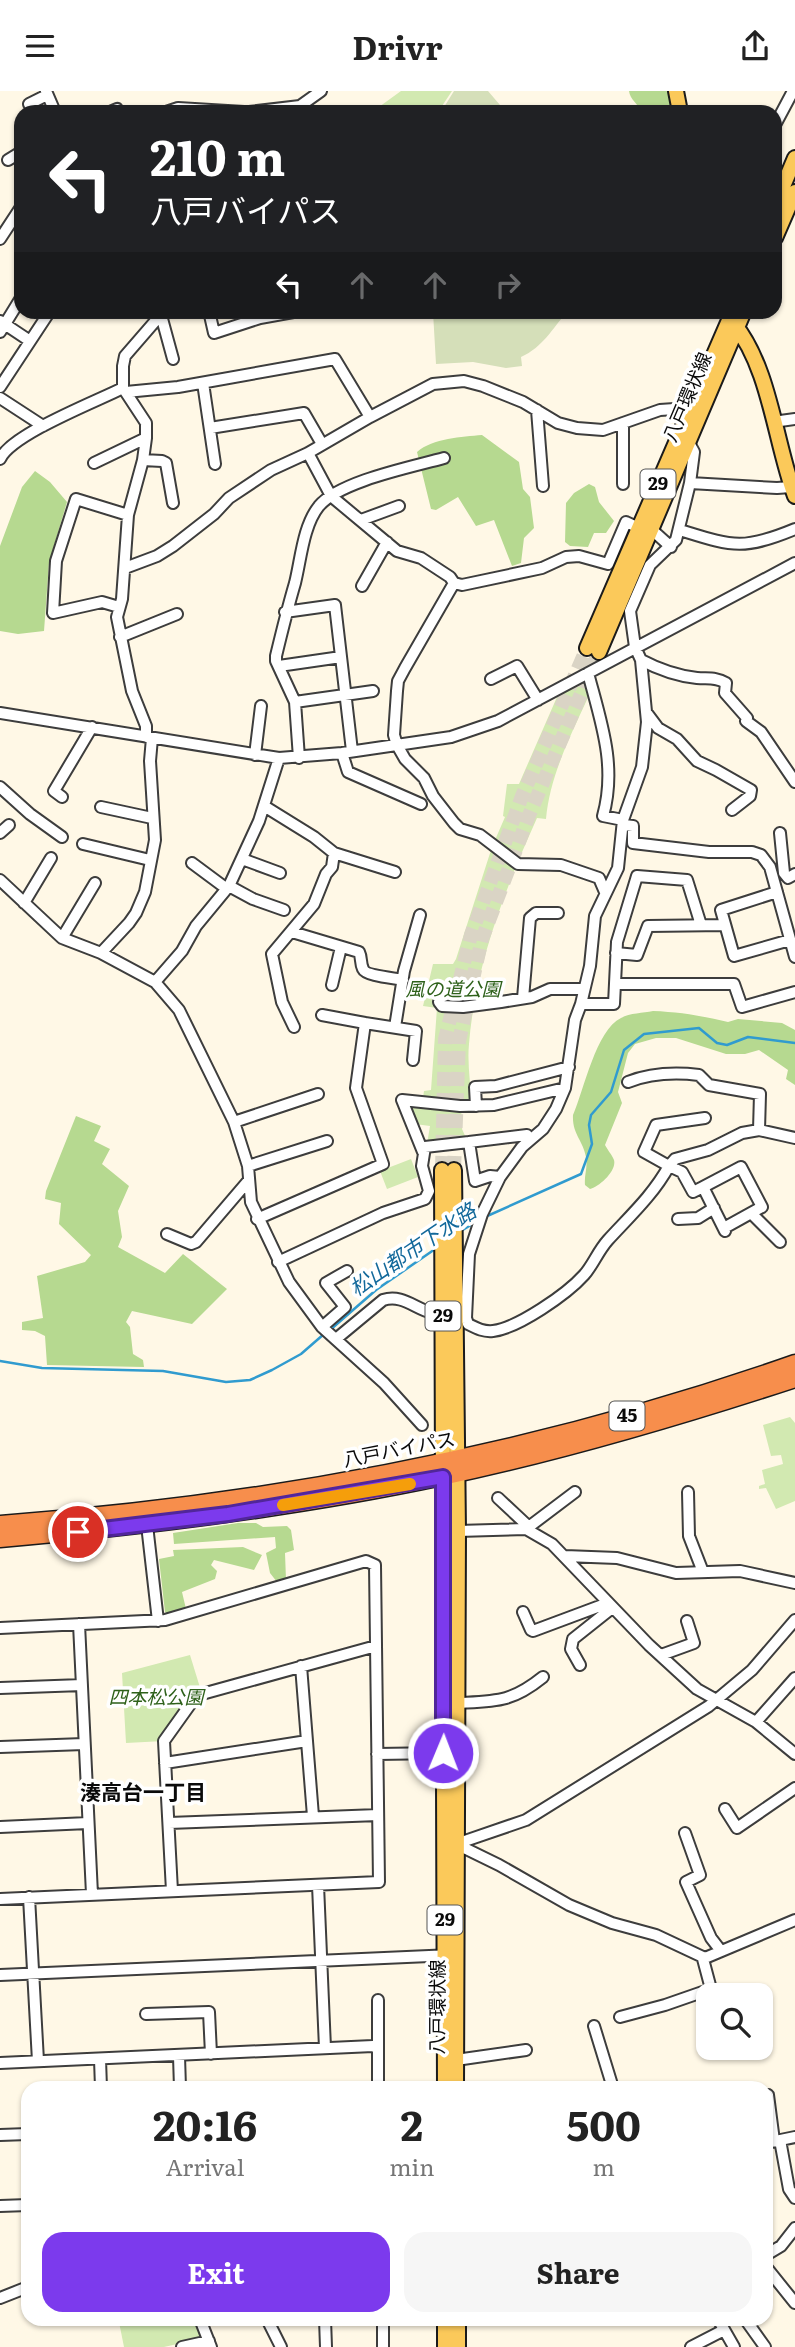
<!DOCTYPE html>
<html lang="en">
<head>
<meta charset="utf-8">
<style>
	:root { --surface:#fff; --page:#f6f6f6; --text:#222; --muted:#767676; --accent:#7c3aed }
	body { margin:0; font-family:Literata,"Noto Sans JP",serif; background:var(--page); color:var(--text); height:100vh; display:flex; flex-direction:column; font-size:26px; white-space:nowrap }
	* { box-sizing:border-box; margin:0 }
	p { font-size:23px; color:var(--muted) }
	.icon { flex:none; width:38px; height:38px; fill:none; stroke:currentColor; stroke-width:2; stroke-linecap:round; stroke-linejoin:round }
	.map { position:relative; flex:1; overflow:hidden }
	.sheet { position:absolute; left:21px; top:1990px; width:752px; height:245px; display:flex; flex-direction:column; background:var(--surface); border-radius:21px; box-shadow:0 2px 5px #0004 }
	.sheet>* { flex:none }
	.top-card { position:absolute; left:14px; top:14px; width:768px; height:214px; border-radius:21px; box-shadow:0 2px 5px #0004; background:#202124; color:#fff; overflow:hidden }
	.tools { position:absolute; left:696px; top:1892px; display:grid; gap:14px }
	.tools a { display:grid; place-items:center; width:77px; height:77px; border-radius:14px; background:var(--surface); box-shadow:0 2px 5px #0004; font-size:35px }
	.pin { position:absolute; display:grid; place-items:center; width:60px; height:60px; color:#fff; margin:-30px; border:4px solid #fff; border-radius:50%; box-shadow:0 2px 7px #0007 }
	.me { position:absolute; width:77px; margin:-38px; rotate:1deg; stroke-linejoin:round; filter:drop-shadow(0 0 5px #0008) }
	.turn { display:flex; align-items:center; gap:24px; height:147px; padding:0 21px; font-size:32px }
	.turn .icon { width:91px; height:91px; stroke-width:2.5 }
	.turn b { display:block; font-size:49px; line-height:60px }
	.lanes { display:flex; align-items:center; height:66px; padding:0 21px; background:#0003; justify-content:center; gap:35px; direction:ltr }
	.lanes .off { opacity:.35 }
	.eta { display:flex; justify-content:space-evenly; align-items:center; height:119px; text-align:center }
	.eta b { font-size:42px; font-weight:700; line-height:49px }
	.action { display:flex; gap:14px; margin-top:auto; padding:14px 21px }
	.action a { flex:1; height:80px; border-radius:21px; background:var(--accent); color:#fff; font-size:28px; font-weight:700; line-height:80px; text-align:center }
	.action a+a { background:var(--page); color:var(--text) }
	header { display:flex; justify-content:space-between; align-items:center; height:91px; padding:0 21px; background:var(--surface); font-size:32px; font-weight:700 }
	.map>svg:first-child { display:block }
</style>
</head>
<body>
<header><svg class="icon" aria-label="menu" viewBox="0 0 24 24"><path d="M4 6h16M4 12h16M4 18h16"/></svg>Drivr<svg class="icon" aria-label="share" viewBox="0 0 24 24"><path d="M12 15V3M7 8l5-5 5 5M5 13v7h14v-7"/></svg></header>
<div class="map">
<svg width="795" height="2256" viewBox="0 0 795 2256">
	<rect width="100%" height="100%" fill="#fff8e6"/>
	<path fill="#d2e9b1" d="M401,0h51l-14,21h-66z
		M585,590l5,12c-18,40 -40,81 -44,126l-9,-1c-32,71 -62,148 -68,226 -2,20 2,40 2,59l-10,1 1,25 5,11 -40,4 3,-18 -15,-2 -6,-13 3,-7h10l2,-13 7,-1 6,-82 -14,-2 10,-42h20l3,-5 36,-112 13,-30 -2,-1 4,-32h12l38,-87z
		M411,1068l7,18 -31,12 -7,-18z
		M790,1326l5,6v78l-19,8 -10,-21 -7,1v-3l6,-2 -3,-14 21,-6 -2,-9 -10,1 -8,-31z
		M190,1564l12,39 -38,47 -38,2 -4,-70z
		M130,2228h66l6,16 -3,4 -35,8h-40l-5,-25z"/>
	<path fill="#b6d990" d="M629,0h41l4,21h-33c-3,-9 -11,-12 -12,-21z
		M482,344l37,27 4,27 7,8 4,31 -10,10 -3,25 -9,3 -18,-46 -18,6 -18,-29 -22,13 -5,-1 -14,-57c16,-14 45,-15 65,-17z
		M35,380l15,11 17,20 -18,61 -5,68 -26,3 -18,-3v-85l22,-59z
		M589,393l6,3 4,15 15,19 -8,12h-12l-6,14 -18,-1 -5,-4 1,-39 8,-10z
		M653,920c27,1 50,5 75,11l10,-3 44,4 13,7v55l-9,-6 2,-9 -29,-20 -14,4h-19l-50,-16h-20l-21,6 -7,9 -10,39 4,11 -17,42c2,4 7,10 9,15 3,11 -15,27 -24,29l-5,-4c-1,-10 3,-18 1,-28 -3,-17 -14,-23 -13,-42 11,-25 23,-85 48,-97 9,-5 22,-5 32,-7z
		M76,1025l25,10 -7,15 16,8 -8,15 27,22 -11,25 4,26 -4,10 47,26 18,-19 44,35 -35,35 -60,-13 -6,11 4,5 3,27 10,6 1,7 -97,-2 -2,-29 -10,-5 -13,-1v-8l21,-4 -6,-42 48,-14 6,-7 -32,-31 2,-21 -16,-4 1,-8z
		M238,1432h18l7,4 24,-1 4,4 3,20 -9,3 1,27 -9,2 -7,-9 -4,-20 10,-5 -1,-11 -101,7 -1,-11z
		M243,1456l19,8 -8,15 -40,-10 -3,5 6,6 -2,8 -33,13 4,17 -18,5 -3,-2 -6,-53 15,-3 -1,-6z"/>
	<path fill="#d5dfb9" d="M454,0h34l18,21h-65z
		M433,221v-1l134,1c-15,17 -24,35 -46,45l1,9 -16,2 -33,-6 -37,2z"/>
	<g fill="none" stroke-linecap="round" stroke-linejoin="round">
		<path stroke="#309bcf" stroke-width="2.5" d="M485,1126l96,-43 11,-30 -3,-19 2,-10 20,-23 13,-42 20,-16 55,-6 18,15 10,2 21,-8 47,6
			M461,1140l15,-9
			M330,1239l46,-40 62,-43
			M0,1270l42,7 121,3 63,11 24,-2 22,-10 29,-16 23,-20"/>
		<path stroke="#dad4c5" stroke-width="14" stroke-dasharray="14 7" stroke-linecap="butt" d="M442,1079l3,-131 26,-104 51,-139 65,-148
			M454,1079l5,-129 23,-102 48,-126 69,-161"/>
		<defs>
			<path id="minor" d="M46,0l9,21
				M29,13l18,-9
				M110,21l7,-3 2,3
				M166,21l12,-4 66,4
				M249,21l51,-6 21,-15
				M775,34l18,-34
				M8,69l13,-8
				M0,148l21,-32
				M209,220l5,22 46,-15 39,-7
				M161,224l12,44
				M0,230l30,20
				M0,241l21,-34
				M203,292l12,81
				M0,296l50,-76
				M126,301l52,-5 157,-28 35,58
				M0,307l43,28
				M537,319l6,76
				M773,331l22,-3
				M210,337l94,-15 18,31
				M308,362l23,43 66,55 24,7 29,19 4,6
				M0,368c12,-25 95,-57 123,-71
				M143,369l19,1 4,2 7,40
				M94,372l52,-25
				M690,392l87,5 14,-1
				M623,393v-61
				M361,429l38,-14
				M651,438l20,18
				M680,439c52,16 62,21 115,-1
				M125,477l32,-12 16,-10 41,-32 15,-16 42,-28 37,-17 62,-36 63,-33 31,-3 19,5 40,16 35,21 19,5 26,2 57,-20 29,-2
				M362,495l25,-44
				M119,516l-17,-5 -49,11 3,-52 20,-62 52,16
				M285,521l50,-7 17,146
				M120,546l57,-23
				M641,569c17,9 37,16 56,18 11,1 19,-1 29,5l-1,10 22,25 -1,3 15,11 34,50
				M279,575l62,-9
				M588,582c13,49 29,93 15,143l20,4
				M491,588l26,-13 21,34
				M295,611l78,-11
				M646,621l12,16 19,11 20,22 19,9 35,20 -1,6 -18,14
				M0,622l279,45 63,-5 109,-16 47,-16 297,-158
				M146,646v-11l-14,-35 -15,-74 5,-18 6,-84 15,-55 3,-22v-15l-23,-35v-22l2,-10 39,-45
				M342,662l6,19 73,32
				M255,664l6,-49
				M299,667l-4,-56 -19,-41v-5c6,-25 12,-49 19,-73 6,-24 8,-57 24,-77 21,-25 93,-39 125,-48
				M0,696l30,27 32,23
				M62,706l-8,-6 38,-64
				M264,715l50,31 20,16 61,19
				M101,716l51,11
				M624,734l9,1v17l76,9h43l9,3 9,12 25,90
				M0,742l9,-8
				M780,742l4,40 4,5 7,-4
				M83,753l67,16
				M242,768l38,14
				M192,772l35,26
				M0,789l62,58 39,15 54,29 24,28 55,112 14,44 3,36 38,80 33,45 62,56 38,42
				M229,795l24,13 31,11
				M605,801l-6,-14 -38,-13 -43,-1 -38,-29 -20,-6 -6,-6 -21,-27 -9,-18 -19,-19 -8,-14 -3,-10 3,-44 1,-10 7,-13 49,-85 8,2 80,-17 24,-11 13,-1 29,8 18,-42 13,6
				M777,801l-56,18 13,46 56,-16
				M24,812l27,-45
				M292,841l67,20c3,6 1,11 4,17 3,7 32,9 40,11
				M62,847l33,-55
				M101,862l28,-30 7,-10 9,-21 10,-52 -5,-79 2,-23
				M616,862l21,2 11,-29 77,-1
				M155,891l27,-31 14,-25 33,-40 30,-65 20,-63
				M615,893h119l8,23 53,-15
				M332,894l9,-38
				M523,907l7,-80 6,-5h22
				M439,911l3,4 21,1 38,-5 31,-5 18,-8h34
				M581,913h33l3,-62 20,-66 50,4 14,45
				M322,924l43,8
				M294,936l-12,-25 -10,-48 42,-50 12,-30 6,-7 2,-14
				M395,936l9,-56 16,-56
				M628,991c23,-9 46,-10 71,-7l10,10 51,9 -1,36
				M476,1015l-1,-19 21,-1 73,-19
				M705,1027l-49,7 -12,27 25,14 6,-7 33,-9 34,-17 17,-3 36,8
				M234,1031l84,-28
				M469,1051l58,-7
				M423,1061l-21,-52 58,6 34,-1 71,-17
				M248,1075l79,-25
				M703,1096l38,-20 21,40 -38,21
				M751,1122l29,29
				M257,1128l126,-55 -27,-76 9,-65 51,8 -3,29
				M678,1128l20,-1 16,-10
				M167,1143l24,10 5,-2 53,-62
				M278,1171l105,-49 42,-14 4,-8 -7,-25 3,-19 44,-5 6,39 15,-5 10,1
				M466,1227l3,-64 13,-40 18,-37 22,-30 21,-18 13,-20 9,-21 10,-68 6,-16 9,-38 5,-50 23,-48 5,-48 19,-53 5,-45 -6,-62 -6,-13 -5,-36 20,-46 26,-25 14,-57 4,-31 -6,-11
				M322,1236l23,-20 -19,-24 21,-12
				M336,1248l47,-39c19,-6 31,8 49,13 11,4 22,5 34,5l2,6c8,4 15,8 25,7 25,-3 74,-37 91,-56 9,-10 14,-24 24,-35 22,-24 45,-45 61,-74l13,6 11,20 10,-5 22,44
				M688,1401l1,44 14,36
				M498,1407l31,29
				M147,1434l11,96
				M526,1438l49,-37
				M458,1440l68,-2 26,15 97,101 48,44 59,33 39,32
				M565,1465l52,2 59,15 64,-2 55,12
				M523,1521l8,18 2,1 75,-28
				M79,1533l13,270
				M0,1537l165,-8 201,-59 9,4 4,317 -379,17
				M661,1564l33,-12 -7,-22
				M580,1574l-9,-16 2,-10 39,-31
				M301,1575l12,150
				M0,1597l82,-3
				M459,1612c38,-2 53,-1 84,-26
				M756,1631l39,-44
				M0,1656l84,-3
				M377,1663l66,-1
				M165,1672l142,-22
				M725,1718l12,19 58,-40
				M169,1732l209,-8
				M0,1736l88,-4
				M685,1742l15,42 -14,7 25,56 10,13
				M456,1753l70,-24 183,-114 43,-36 43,-50
				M456,1753l43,21 70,40 43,18 44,12 49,23 90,-38
				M318,1794l7,163
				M172,1800l-8,-150 30,-42 8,-5 174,-48
				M29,1806l9,164
				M0,1884l452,-20
				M378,1909v49
				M146,1923l63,-2 2,42
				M620,1926l45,-12 46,-16 -8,-30 2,-1
				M594,1935l19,62
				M179,1965l1,32
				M100,1968l1,29
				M456,1969l70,-10
				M0,1972l373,-17 5,3v39
				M768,2004l6,46
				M0,2044l28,-1
				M780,2049l9,49 6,9
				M766,2052l29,-6
				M0,2115l28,-1
				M766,2164l15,-9 14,-18
				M766,2176l29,36
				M0,2207l28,-11
				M200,2228l11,28
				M267,2228l14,28
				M325,2228l1,28
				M383,2228v28
				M718,2228l16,28
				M745,2228l20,28
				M182,2256l27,-6
				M691,2256l33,-17"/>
			<path id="major" d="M676,0l4,21
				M775,114l20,-47
				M775,147l20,-46
				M734,233c36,44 41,118 61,172
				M587,557l146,-337
				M599,561l145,-341
				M442,1079l3,918
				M454,1079l4,361 -2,557
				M458,2228v28
				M445,2256v-28"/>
			<path id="highway" d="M0,1433c270,-20 539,-71 795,-161
				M0,1448c148,-13 296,-31 442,-62 119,-25 237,-60 353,-98"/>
		</defs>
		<use href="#minor" stroke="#3d3d3d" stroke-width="14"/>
		<use href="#major" stroke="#1b1b1b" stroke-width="18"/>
		<use href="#highway" stroke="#1b1b1b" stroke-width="19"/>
		<use href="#minor" stroke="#fff" stroke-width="10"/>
		<use href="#major" stroke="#fbc95a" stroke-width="14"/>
		<use href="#highway" stroke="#f78e4c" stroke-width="16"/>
	</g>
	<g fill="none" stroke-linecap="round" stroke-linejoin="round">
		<defs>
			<path id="route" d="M78,1441l150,-18 215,-37v276"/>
		</defs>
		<use href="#route" stroke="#51269a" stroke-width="18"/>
		<use href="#route" stroke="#7c3aed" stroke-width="12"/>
		<path stroke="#f59e0b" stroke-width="12" d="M283,1414l127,-21"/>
	</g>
	<g text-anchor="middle" stroke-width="7" stroke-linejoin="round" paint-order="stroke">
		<g fill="#fff" stroke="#545454" stroke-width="2">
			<rect x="640.5" y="378.5" width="35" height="29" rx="5"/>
			<rect x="425.5" y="1210.5" width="35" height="29" rx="5"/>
			<rect x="609.5" y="1310.5" width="35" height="29" rx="5"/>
			<rect x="427.5" y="1814.5" width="35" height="29" rx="5"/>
		</g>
		<g font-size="18" font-weight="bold" fill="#0a0a0a">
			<text x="658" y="399">29</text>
			<text x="443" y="1231">29</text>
			<text x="627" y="1331">45</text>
			<text x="445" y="1835">29</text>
		</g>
		<g font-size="19" fill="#0a0a0a" stroke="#fff">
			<text transform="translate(687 306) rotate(-67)" y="7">八戸環状線</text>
			<text transform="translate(399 1358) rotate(-11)" y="7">八戸バイパス</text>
			<text transform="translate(437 1916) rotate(-90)" y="7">八戸環状線</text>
		</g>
		<g font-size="19" font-style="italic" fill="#2e611a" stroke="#fff">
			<text x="453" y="905">風の道公園</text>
			<text x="156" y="1613">四本松公園</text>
		</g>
		<g font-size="21" font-style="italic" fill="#13699b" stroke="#fff">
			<text transform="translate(413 1159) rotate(-34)" y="7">松山都市下水路</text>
		</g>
		<g font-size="21" font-weight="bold" fill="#0a0a0a" stroke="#fff">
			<text x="143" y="1709">湊高台一丁目</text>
		</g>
	</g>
</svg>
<div class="tools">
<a><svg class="icon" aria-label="search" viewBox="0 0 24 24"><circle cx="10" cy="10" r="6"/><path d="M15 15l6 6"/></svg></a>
</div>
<div class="pin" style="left:78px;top:1441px;background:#d93025"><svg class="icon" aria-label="arrive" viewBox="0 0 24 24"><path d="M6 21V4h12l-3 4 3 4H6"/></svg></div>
<svg class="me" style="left:443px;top:1662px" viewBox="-20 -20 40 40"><circle r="17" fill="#7c3aed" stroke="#fff" stroke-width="3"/><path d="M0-11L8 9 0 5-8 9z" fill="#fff"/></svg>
<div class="top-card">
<div class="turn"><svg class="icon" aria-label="left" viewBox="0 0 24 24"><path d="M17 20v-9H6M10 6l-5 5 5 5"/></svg><div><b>210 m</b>八戸バイパス</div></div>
<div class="lanes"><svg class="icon" aria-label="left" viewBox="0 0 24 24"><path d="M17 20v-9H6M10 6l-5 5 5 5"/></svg><svg class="icon off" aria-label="ahead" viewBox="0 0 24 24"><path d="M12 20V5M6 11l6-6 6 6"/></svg><svg class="icon off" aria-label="ahead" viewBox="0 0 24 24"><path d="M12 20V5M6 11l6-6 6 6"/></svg><svg class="icon off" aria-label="right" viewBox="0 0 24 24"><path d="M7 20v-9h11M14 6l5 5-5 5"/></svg></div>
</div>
<section class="sheet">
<div class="eta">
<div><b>20:16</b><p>Arrival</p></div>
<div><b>2</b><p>min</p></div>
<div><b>500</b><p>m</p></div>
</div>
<div class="action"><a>Exit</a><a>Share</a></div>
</section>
</div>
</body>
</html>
